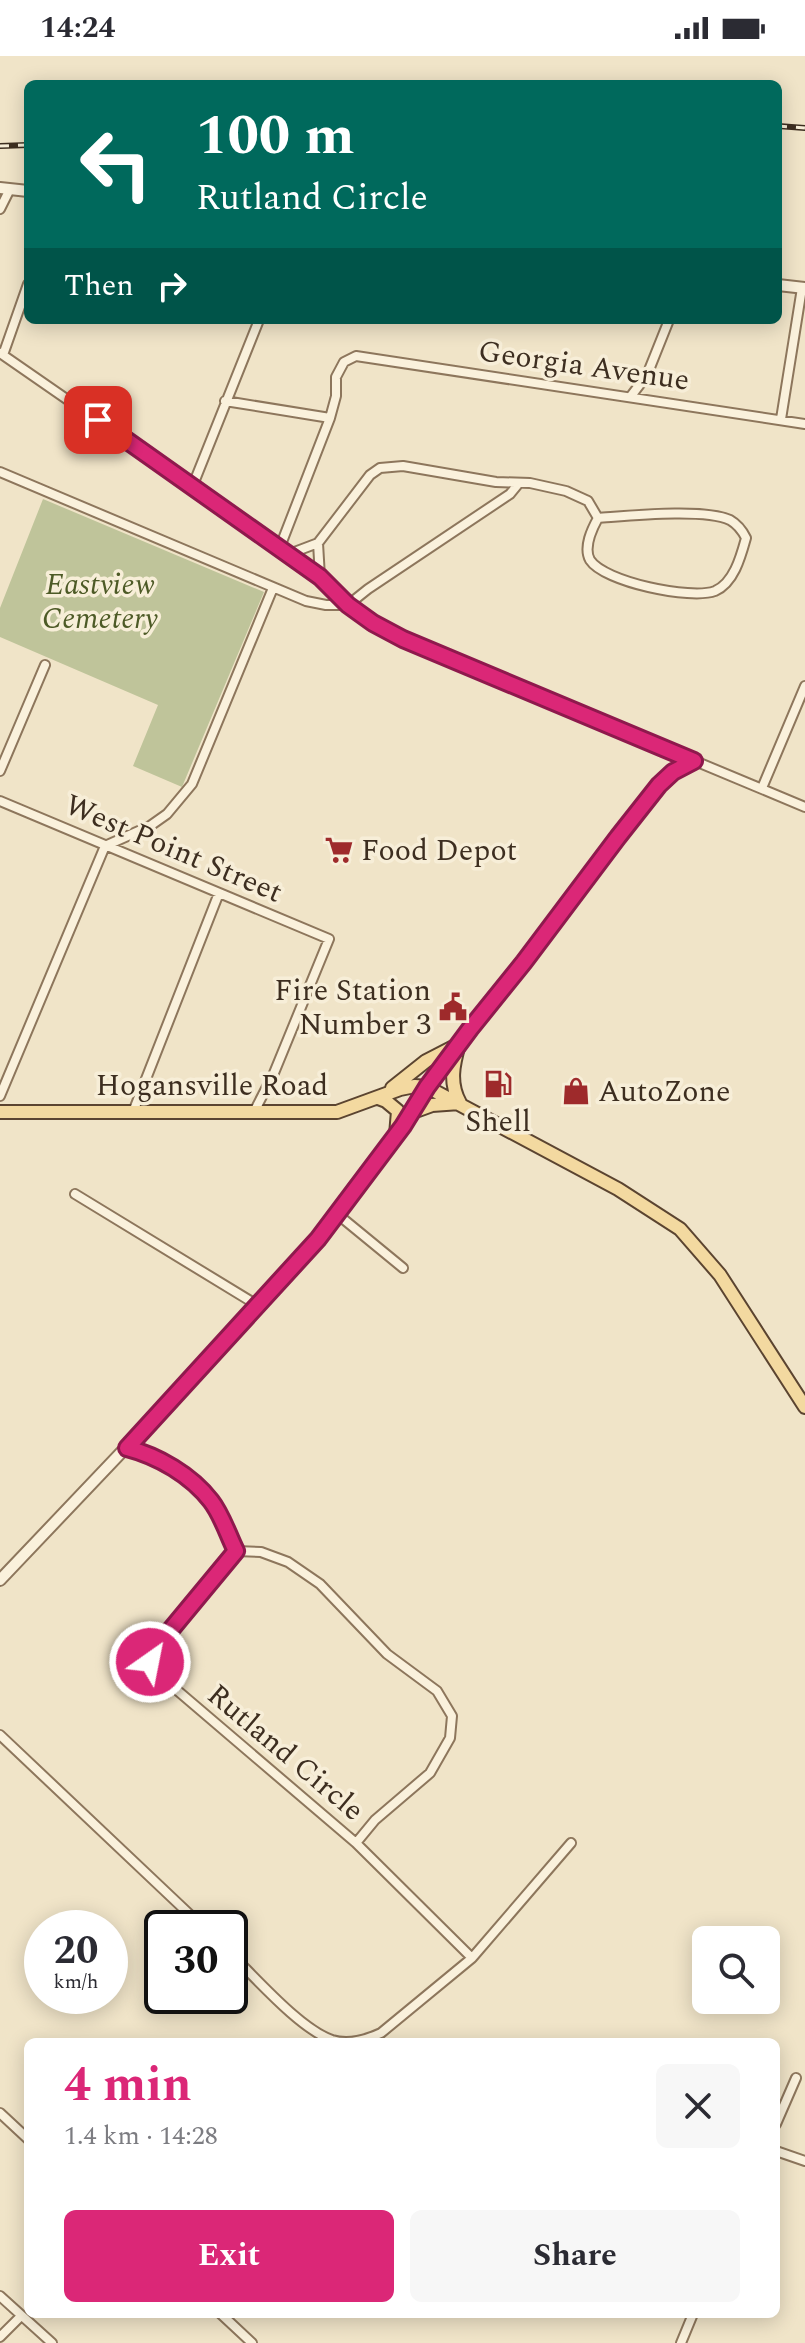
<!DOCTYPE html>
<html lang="en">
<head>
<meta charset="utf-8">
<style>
	:root { --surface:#fff; --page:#f7f7f7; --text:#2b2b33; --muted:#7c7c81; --accent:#db2777 }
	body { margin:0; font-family:Spectral,serif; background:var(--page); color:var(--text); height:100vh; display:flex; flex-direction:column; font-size:30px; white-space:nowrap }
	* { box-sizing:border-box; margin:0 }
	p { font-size:26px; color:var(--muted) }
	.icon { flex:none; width:44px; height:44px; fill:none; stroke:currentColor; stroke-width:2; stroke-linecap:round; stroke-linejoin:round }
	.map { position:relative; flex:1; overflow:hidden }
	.panel { position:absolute; left:24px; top:1982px; width:756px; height:280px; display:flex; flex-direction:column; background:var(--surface); border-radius:12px; box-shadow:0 4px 20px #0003 }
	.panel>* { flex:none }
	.banner { position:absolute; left:24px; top:24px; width:758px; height:244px; border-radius:12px; box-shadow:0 4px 20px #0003; background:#00695c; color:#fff; overflow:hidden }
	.buttons { position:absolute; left:692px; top:1870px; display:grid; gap:16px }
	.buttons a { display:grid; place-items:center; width:88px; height:88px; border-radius:12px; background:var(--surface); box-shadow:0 4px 20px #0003; font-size:40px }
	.speed { position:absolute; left:24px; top:1854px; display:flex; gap:16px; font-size:40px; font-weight:700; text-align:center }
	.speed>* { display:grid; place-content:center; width:104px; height:104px; border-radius:50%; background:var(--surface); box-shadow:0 4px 20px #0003; line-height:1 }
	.speed small { font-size:20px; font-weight:400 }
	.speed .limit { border:4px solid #111; border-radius:12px; background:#fff; color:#111 }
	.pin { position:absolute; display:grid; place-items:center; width:68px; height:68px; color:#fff; margin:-34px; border-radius:16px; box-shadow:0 4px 12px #0006 }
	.me { position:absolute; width:88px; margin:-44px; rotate:33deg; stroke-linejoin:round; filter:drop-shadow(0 0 6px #0008) }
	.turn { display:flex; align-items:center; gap:28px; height:168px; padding:0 40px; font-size:36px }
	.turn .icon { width:104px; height:104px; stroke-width:2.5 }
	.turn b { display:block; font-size:56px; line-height:68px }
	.then { display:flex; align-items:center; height:76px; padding:0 40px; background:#0003; gap:16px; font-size:30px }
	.round { display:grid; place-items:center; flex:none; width:84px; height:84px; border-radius:12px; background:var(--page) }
	.headline { display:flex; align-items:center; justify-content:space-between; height:136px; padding:0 40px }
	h1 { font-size:48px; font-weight:700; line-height:60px; color:var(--accent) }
	.button { display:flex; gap:16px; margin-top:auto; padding:16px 40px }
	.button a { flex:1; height:92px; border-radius:12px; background:var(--accent); color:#fff; font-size:32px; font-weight:700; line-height:92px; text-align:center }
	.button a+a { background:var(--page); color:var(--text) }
	.status { display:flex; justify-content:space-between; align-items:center; height:56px; padding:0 40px; background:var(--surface); direction:ltr }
	.status svg { height:22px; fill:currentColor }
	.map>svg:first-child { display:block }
</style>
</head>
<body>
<div class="status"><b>14:24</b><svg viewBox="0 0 49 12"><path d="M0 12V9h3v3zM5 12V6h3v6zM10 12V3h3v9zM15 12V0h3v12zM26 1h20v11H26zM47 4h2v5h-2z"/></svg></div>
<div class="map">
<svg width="805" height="2287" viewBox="0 0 805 2287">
	<rect width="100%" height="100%" fill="#f0e4c8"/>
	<path fill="#bfc49a" d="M43,443l221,93 -82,195 -49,-21 25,-61 -158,-68v-29z"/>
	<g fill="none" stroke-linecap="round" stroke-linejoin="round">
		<defs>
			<path id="minor" d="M0,153l10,-20
				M0,297l280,194 40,30 28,28 25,18 30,16 402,168
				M3,299l25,-71
				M631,340l16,-21 22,-55
				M225,345l105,17
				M781,363l21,-131
				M0,416l306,129 20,4h22
				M193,429l66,-165
				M280,491l50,-129 6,-22v-19l8,-15 12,-6 449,68
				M289,498l29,-11
				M320,521l-2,-34 52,-68 10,-7 23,-2 93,16 34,1 36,8 22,10 10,17c-6,11 -15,29 -8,42 14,22 101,40 125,31 19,-8 26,-35 31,-53 -3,-6 -9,-14 -16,-18 -26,-12 -103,-4 -132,-2
				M348,549l20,-16 142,-95 9,-11
				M0,715l45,-106
				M762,732l43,-102
				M0,745l329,138 -55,134 -20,39
				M427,1031l232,-302 14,-13 21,-11
				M0,1040l105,-250 45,-20 17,-12 25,-30 81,-196
				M133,1056l86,-219
				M75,1138l182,111
				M336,1157l67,55
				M127,1392c31,8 64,27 84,53 11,14 17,34 25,50l25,1 27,10 32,22 67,70 50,37 15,25 -2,22 -20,35 -55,47 -19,23
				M236,1495l-82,99 -3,18 205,175 116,115
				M0,1679l204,193
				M230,1897c25,24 70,76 102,87 16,5 34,0 49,-7l91,-75 99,-115
				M0,2057l28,26
				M776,2068l20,-46
				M776,2095l29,10
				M0,2240l52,47
				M221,2258l31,29
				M0,2281l21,-21
				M681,2287l12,-29"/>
			<path id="tertiary" d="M0,132l28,3
				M778,229l27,3
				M0,1524l191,-201 127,-140 36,-52 49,-61 24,-39"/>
			<path id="primary" d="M459,988c-6,21 -10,39 1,59
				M392,1032l34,-27 33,-17
				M378,1042l8,3 12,10 -2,24
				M0,1056h337l63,-23 15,-3 12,1 191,102 62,40 40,46 85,132
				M410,1057l22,-8 28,-2"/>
		</defs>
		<use href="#minor" stroke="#8d765c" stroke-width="12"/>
		<use href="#tertiary" stroke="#8d765c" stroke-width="14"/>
		<use href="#primary" stroke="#5b4430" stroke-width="16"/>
		<use href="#minor" stroke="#faf1dc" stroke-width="8"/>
		<use href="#tertiary" stroke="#faf1dc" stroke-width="10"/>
		<use href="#primary" stroke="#f3d9a0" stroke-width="12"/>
		<defs>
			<path id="rail" d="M778,70l27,2
				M0,90l28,-1"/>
		</defs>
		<use href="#rail" stroke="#3d2e20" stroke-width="6"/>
		<use href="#rail" stroke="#f7eed8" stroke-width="3" stroke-dasharray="9" stroke-linecap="butt"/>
	</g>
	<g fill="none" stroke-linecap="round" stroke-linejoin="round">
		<defs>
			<path id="route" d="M98,364l222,157 28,28 25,18 30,16 291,122 -21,11 -14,13 -41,52 -94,125 -54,67 -43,58 -24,39 -85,113 -191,209c31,8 64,27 84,53 11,14 17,34 25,50l-82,99 -4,12"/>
		</defs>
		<use href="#route" stroke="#8e194d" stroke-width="20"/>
		<use href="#route" stroke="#db2777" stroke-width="14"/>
	</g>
	<defs>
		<symbol id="supermarket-bare" viewBox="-9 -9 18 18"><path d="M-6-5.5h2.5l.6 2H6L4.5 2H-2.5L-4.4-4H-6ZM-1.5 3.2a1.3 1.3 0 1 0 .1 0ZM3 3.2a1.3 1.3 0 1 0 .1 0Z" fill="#9e2a2b" stroke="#f7eed8" stroke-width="2.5" paint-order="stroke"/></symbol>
		<symbol id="civic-bare" viewBox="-9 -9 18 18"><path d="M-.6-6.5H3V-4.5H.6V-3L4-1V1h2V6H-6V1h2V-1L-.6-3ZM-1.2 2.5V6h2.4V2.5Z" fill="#9e2a2b" stroke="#f7eed8" stroke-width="2.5" paint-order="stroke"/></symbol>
		<symbol id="fuel-bare" viewBox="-9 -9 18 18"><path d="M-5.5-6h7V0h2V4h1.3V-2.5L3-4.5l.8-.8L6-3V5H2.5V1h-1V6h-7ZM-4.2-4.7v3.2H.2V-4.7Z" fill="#9e2a2b" stroke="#f7eed8" stroke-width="2.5" paint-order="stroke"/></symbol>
		<symbol id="shop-bare" viewBox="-9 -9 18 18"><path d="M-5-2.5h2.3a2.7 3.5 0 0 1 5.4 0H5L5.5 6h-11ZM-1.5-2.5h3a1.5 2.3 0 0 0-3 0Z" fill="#9e2a2b" stroke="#f7eed8" stroke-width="2.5" paint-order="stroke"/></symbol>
	</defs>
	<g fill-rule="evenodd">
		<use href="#supermarket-bare" x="319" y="774" width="40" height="40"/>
		<use href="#civic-bare" x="433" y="931" width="40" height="40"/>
		<use href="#fuel-bare" x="478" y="1008" width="40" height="40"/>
		<use href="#shop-bare" x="556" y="1015" width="40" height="40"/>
	</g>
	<g text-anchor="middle" stroke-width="7" stroke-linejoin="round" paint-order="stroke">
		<g font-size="30" fill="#3d2e20" stroke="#f7eed8">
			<text transform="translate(584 309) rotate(8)" y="10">Georgia Avenue</text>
			<text transform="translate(174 792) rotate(23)" y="10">West Point Street</text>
			<text x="212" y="1039">Hogansville Road</text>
			<text transform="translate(286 1696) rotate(40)" y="10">Rutland Circle</text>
		</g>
		<g font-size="30" font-style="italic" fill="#4d5a26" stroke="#f7eed8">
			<text x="100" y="538">Eastview<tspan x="100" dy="34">Cemetery</tspan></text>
		</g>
		<g font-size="30" fill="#3d2e20" stroke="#f7eed8" text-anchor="start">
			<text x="361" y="804">Food Depot</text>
			<text x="431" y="944" text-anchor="end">Fire Station<tspan x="431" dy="34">Number 3</tspan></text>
			<text x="598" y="1045">AutoZone</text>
			<text x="498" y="1075" text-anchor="middle">Shell</text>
		</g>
	</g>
</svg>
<div class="buttons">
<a><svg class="icon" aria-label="search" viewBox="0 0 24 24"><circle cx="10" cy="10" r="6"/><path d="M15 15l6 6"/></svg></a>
</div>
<div class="speed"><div>20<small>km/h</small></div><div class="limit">30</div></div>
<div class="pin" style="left:98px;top:364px;background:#d93025"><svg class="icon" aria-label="arrive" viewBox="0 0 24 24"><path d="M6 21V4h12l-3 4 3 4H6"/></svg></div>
<svg class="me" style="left:150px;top:1606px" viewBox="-20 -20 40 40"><circle r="17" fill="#db2777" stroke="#fff" stroke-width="3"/><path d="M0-11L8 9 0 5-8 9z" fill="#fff"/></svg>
<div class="banner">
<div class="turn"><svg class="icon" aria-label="left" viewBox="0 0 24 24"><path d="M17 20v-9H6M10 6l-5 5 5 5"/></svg><div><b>100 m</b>Rutland Circle</div></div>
<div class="then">Then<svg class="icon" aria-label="right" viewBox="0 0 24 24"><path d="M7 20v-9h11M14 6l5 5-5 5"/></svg></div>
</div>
<section class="panel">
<div class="headline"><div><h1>4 min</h1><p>1.4 km · 14:28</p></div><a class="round"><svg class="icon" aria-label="close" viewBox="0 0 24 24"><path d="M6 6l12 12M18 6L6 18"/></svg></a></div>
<div class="button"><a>Exit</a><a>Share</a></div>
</section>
</div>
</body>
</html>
